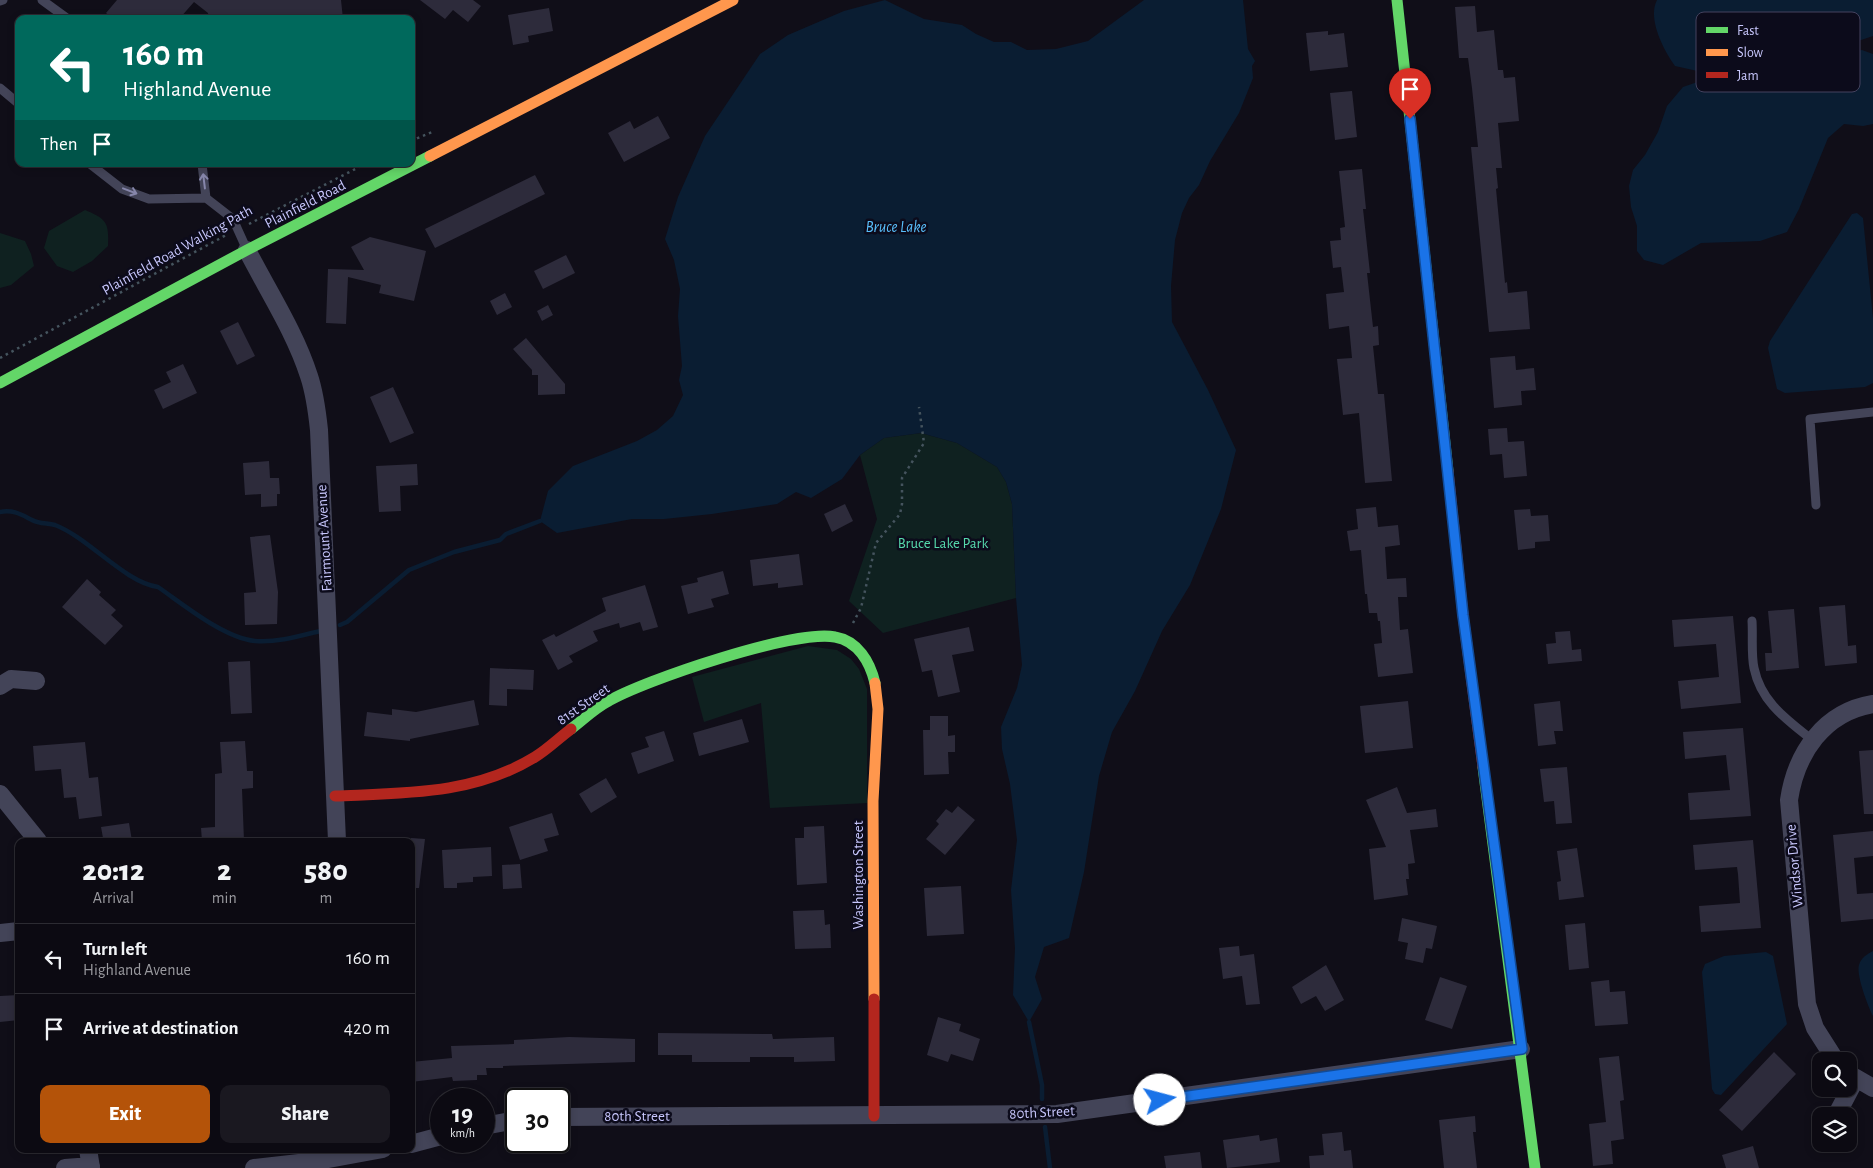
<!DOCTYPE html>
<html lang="en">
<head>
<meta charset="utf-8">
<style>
	:root { --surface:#0c0a12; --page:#1a1820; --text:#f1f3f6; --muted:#9a9a9f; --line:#2c2b32; --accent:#b45309 }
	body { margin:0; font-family:"Alegreya Sans",sans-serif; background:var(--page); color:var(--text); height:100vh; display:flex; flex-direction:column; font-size:19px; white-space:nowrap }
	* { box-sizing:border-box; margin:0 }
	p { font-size:16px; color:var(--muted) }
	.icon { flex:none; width:28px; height:28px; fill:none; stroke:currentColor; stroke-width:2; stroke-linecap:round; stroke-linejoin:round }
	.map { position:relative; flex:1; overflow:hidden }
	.drawer { position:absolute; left:15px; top:838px; width:400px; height:315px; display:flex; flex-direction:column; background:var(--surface); border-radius:10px; box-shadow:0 2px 8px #0003,0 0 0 1px var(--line) }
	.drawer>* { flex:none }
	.banner { position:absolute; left:15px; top:15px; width:400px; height:152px; border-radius:10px; box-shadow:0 2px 8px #0003,0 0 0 1px var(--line); background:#00695c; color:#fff; overflow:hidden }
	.tools { position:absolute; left:1812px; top:1052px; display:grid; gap:10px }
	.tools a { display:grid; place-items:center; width:45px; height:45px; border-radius:10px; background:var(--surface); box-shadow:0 2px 8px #0003,0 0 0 1px var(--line); font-size:25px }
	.speed { position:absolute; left:430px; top:1088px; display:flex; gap:10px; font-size:25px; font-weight:700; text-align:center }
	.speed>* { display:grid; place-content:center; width:65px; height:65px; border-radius:50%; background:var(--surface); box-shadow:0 2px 8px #0003,0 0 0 1px var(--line); line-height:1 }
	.speed small { font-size:12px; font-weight:400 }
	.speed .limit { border:2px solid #111; border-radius:8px; background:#fff; color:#111 }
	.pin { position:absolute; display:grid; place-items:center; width:42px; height:42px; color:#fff; margin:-51px -21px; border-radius:50% 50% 50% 0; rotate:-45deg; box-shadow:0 0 5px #0007 }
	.pin .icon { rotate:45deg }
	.me { position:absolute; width:55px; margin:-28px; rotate:82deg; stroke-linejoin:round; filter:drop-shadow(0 0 4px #0008) }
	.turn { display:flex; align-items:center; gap:18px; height:105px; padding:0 25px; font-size:22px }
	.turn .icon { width:65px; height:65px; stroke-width:2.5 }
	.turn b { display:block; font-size:35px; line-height:42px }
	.then { display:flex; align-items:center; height:48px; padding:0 25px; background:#0003; gap:10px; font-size:19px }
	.eta { display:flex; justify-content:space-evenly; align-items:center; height:85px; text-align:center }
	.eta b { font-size:30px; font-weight:800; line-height:35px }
	.cta { display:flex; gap:10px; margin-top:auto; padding:10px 25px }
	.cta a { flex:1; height:58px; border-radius:10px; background:var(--accent); color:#fff; font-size:20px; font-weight:800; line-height:58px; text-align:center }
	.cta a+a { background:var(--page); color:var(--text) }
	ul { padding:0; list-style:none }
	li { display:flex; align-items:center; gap:15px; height:70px; padding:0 25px; border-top:1px solid var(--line) }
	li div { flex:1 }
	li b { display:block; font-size:19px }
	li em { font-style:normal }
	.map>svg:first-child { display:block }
</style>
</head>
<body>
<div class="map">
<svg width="1873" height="1168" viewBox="0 0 1873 1168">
	<rect width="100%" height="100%" fill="#100e18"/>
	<path fill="#0f2120" d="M85,210c22,9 24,13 23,36l-16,15 -19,11 -16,-6 -13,-18 5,-17z
		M0,233l25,8 6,13 3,12 -23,19 -11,3z
		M921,433l36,10 40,24 9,15 6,22 4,94 -133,35 -34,-32 28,-82 -17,-64 24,-17z
		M808,646l29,4 14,9 8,10 8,20v114l-97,5 -9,-105 -57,19 -12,-45z"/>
	<path fill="#0a1d32" d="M885,0l39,19 38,6 14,9 18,8h17l16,8 29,-1 32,-8 56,-41h99l5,49 7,12 -3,5 1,12 -14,35 -29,48 -11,24 -10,13 -7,15 -7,27 -4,46 1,36 36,68 28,60 -15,59 -31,76 -28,46 -27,60 -23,41 -13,44 -15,96 -15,66 -25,9 -9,30 7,22 -13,23 -16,-27 2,-47 -4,-58 6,-50 -7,-56 -8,-35 -1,-22 16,-39 5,-23 -6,-67 -4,-94 -6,-22 -9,-15 -40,-24 -36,-10 -37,5 -24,17 -18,24 -31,19 -15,-6 -19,12 -65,10 -48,5h-32l-75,14 -17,-12 8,-30 25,-25 64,-25 20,-11 16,-14 10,-21 -4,-15 3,-14 -4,-50 2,-27 -6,-29 -9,-21 13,-42 27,-61 55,-82 28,-19 56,-24z
		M1657,0h216v36l-30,10 -123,26h-18l-27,-6c-11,-15 -28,-47 -18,-66z
		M1862,50l11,4v70l-10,2 -19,-2 -16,14 -29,71 -12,23 -27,9 -59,2 -38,22 -19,-5 -7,-9v-25l-6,-19 -2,-21 4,-16 12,-15 13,-23 9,-26 16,-19 26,-9z
		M1857,213l6,5 10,100v65l-8,4 -80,6 -8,-4 -9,-41 2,-7 82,-127z
		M1873,951v65c-5,-10 -17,-41 -14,-51 2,-7 8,-11 14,-14z
		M1766,952l7,4 14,68 -66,71 -6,-1 -3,-5 -10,-117 3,-8 19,-8z"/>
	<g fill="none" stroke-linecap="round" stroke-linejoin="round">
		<path stroke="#0a1d32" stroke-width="4.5" d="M0,512c13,-3 22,3 32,8 7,4 16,3 23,5 34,13 69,57 103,62 26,18 66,51 97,54 23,2 48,-6 69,-11
			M340,625l7,-3 62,-52 45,-18 46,-12 6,-6 34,-13
			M1029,1022l13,63v14
			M1045,1127l5,41"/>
	</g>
	<path fill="#2d2b3b" d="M117,0h224l2,19h-134l-1,-6 -14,-11 -15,17h-66l-7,-6z
		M420,0h53l8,6 -13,16 -15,-12 -8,9z
		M1475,6l2,26 17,-2 4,40h5l1,8 11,-1 4,44 -21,2 4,45h-6l2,20 -2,1 9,94 2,-1 1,11 19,-2 3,38 -41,3 -18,-185h7l-6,-59 -4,-30h-9l-4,-51z
		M549,8l4,23 -25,5 1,6 -16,3 -5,-30z
		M1328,31v4l16,-2 4,34 -38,4 -4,-38z
		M1352,91l5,46 -22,3 -5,-47z
		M658,116l12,22 -46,24 -16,-29 22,-12 4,8z
		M1362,169l4,40h-3l7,64h-3l6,54 5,-1 1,19 -6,1 5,48h6l8,87 -27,2 -6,-70 -16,2 -6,-56 15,-1 -3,-32 -20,3 -3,-35 18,-2 -3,-25 -8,1 -3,-27 11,-1 -1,-12 5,-1 -6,-56z
		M535,175l10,19 -110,54 -10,-19z
		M370,237l56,14 -12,50 -35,-8 2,-8 -33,-8 -2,47 -20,-1 2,-54 36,1 -13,-23z
		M566,255l9,18 -32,16 -9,-18z
		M505,293l7,14 -15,8 -7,-14z
		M548,305l5,10 -11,6 -5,-10z
		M238,322l17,34 -18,9 -17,-34z
		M526,338l39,46v10l-27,1v-20h-6v-5l-19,-21z
		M1515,356l1,14 18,-2 2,22 -15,1 1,14 -28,3 -4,-50z
		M183,364l14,29 -34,16 -9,-19 17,-8 -5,-10z
		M393,387l21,46 -24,10 -20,-46z
		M1507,428l1,14 16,-1 3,35 -23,2 -2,-24 -12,1 -2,-26z
		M269,461l1,17h9l1,16h-3v12l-16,1v-13l-16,1 -2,-32z
		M417,464l1,21 -18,1 1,25 -22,1 -3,-46z
		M845,504l8,17 -21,11 -8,-18z
		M1376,507l2,20 20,-2 2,20 -15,2 2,32 19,-1 1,19h-9l2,33 8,-1 5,44 -35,4 -4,-33 8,-1 -2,-22h-2l-1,-8h-8l-2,-19h-2l-4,-44 -11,1 -3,-20 11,-2 -2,-20z
		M1530,509l1,7 17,-1 2,26 -15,1v6l-17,2 -4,-40z
		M270,535l8,57 -1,32 -32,1 -1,-32 12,-1 -6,-55z
		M799,554l4,31 -25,3v-5l-25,3 -3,-26z
		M723,571l6,23 -18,5 3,8 -26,7 -7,-28 17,-4 -1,-4z
		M87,579l14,13 -2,3 17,15 -5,5 12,11 -18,19 -43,-38z
		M645,585l13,42 -15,4 -3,-9 -20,6 -1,-5 -26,8 5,10 -29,15 4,6 -15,8 -16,-30 12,-6 2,3 50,-26 -4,-13z
		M1845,605l3,41 8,-1 1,18 -32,3 -6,-59z
		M1794,609l5,59 -33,3 -1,-18h7l-4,-42z
		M1733,616l8,87 -60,6 -3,-28 41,-4 -3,-33 -42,3 -2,-27z
		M969,627l5,24 -22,4 8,37 -22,5 -6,-27 -10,2 -8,-33z
		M1570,631l2,19 9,-1 1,12 -34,3 -2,-20 10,-1 -1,-11z
		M250,661l2,52 -21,1 -3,-52z
		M490,668l44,2 -1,20 -26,-1v17l-18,-1z
		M474,700l5,25 -69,14v2l-46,-5 3,-24 25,3v-6l24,3z
		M1408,701l5,47 -48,5 -5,-47z
		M1560,701l3,30h-9l2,13 -18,2 -4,-42z
		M930,716h18v20l7,-1v17h-7l1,22 -25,1 -1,-45h7z
		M742,719l7,23 -50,14 -6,-23z
		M1743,728l8,88 -61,4 -2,-27 42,-3 -1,-8 -3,-27 -41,4 -2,-27z
		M664,731l10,30 -36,13 -7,-21 18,-6 -4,-10z
		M245,741l2,30h6v17l-11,1 2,52h-42l-1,-13 14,-1v-53l7,-1 -2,-31z
		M85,742l4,36 9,-1 4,39 -23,3 -3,-22 -12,1 -3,-29 -26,2 -2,-25z
		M1873,750v64h-9l-5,-63z
		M1567,767l5,56 -16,1 -2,-23 -10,1 -4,-33z
		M606,778l11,19 -26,16 -12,-19z
		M1397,787l10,26 29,-4 2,18 -28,3 5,33 -7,1 1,15h-3l2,16 -34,5 -5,-51 17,-2 -20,-47z
		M958,806l17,14 -30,35 -19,-16 13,-15 -3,-3 10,-12 6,4z
		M552,813l7,22 -15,4 4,12 -28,9 -11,-33z
		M129,823l3,18h-24v-3h-5l-2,-11z
		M824,826l3,57 -30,2 -2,-47h9v-11z
		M1873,831v25l-19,2 3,36 16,-1v26l-32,3 -8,-87z
		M411,838l14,1 -6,49h-8z
		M1753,840l8,88 -60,4 -2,-26 41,-3 -2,-29 -1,-7 -42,3 -2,-25z
		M491,847l1,29 -19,1v5l-16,1v5h-13l-2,-38z
		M1577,848l7,49 -25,3 -2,-18 4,-1 -4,-30z
		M520,864l2,24 -19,1 -1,-24z
		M961,886l3,48 -37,2 -3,-48z
		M824,910l1,15 5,-1 1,24 -36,1 -2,-38z
		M1402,918l35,8 -5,23 -6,-1 -3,15 -18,-4 3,-16 -10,-2z
		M1585,923l4,45 -20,2 -4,-45z
		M1239,946l1,10 14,-2 6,50 -14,1 -4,-29 -19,3 -4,-31z
		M1326,965l18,35 -19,11 -9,-15 -15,8 -9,-17z
		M1440,977l27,9 -15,43 -27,-9z
		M1609,980l1,12 15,-1 3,33 -33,2 -4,-44z
		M19,995v25l-19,2v-26z
		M938,1017l23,7 -2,7 21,8 -7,22 -22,-7 -3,8 -21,-7z
		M658,1033l114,1 1,5 61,-2 1,24 -41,1v-5h-44v5h-58v-7h-34z
		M569,1037l66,2v23l-132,4v2h-17l1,7h-10v5l-24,1 -1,-4 -41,5v-20l41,-4 -1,-12 63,-2v-4z
		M1774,1052l22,22 -54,57 -23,-21z
		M1619,1056l5,44 -4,1 4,38 -13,2 2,23 -20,2 -4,-42 17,-2 -7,-64z
		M1475,1116l1,16h-3l4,36h-33l-5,-48z
		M1342,1132l2,19 7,-1 2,18h-43l-1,-12 15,-1 -2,-21z
		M1259,1135l1,6 17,-3 3,24 -53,6 -4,-28z
		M1753,1146l6,22h-33l-4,-13z
		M1200,1152l2,16h-36l-2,-12z"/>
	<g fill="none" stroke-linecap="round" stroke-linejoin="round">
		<path stroke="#45545e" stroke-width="2.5" stroke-dasharray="2.5 4" stroke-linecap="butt" d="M411,141l21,-9
			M249,224l116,-60
			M0,358l228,-124
			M853,623l8,-15 15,-65 24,-29 2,-10v-26l22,-35 -5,-36"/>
		<path stroke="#434458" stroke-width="9" d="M42,0l26,19
			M0,1l3,-1
			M0,88l19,16
			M90,164l32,25 27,10 57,-1 27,21 14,31
			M202,164l4,34
			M1816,505l-6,-86 63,-7
			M1752,621c1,15 -1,33 2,47 7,34 32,51 57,71"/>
		<path stroke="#434458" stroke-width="18" d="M247,250c21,41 48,82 62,126 6,18 8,35 10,54l18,411
			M0,686l11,-7 25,2
			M0,794l38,47
			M0,933l19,-2
			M1836,1061l-21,-33 -8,-24 -18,-204c7,-47 35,-88 84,-96
			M1849,1074l24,14
			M1836,1116l20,-38
			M559,1117l498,-3 464,-65
			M484,1126l32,-6
			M411,1144l30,-8
			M88,1149l3,19
			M65,1168l26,-2
			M254,1168l63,-7 66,-12"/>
		<path stroke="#63d668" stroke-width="11" d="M1397,0l51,471
			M0,383l247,-133 183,-94
			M571,729c12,-9 23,-20 36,-27 37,-22 189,-73 228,-65 23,4 35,25 40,46
			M1483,767l52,401"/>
		<path stroke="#ff974d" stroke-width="11" d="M430,156l303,-156
			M874,999l-1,-198 5,-92 -3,-26"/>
		<path stroke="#b3261e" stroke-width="11" d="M1448,471l15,144 20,152
			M335,796c70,-3 138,-1 200,-39 13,-8 24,-19 36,-28
			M874,999v117"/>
	</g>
	<defs><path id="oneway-shaft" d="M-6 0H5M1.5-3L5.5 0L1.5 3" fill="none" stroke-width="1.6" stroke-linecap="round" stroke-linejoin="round" transform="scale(1.25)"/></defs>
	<g stroke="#8686aa">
		<use href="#oneway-shaft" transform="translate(204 181) rotate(-97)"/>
		<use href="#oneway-shaft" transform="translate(130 191) rotate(21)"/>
	</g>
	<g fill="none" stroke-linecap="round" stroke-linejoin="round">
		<defs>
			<path id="route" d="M1160,1100l362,-51 -59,-434 -53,-496"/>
		</defs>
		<use href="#route" stroke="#114b97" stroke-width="12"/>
		<use href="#route" stroke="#1a73e8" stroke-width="9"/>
	</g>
	<g text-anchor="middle" stroke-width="5" stroke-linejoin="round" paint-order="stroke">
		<g font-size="15" fill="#c8c7fd" stroke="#0c0b1b">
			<text transform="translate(305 204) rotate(-27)" y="5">Plainfield Road</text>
			<text transform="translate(177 250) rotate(-29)" y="5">Plainfield Road Walking Path</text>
			<text transform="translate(324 538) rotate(-93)" y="5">Fairmount Avenue</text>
			<text transform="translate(583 704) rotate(-35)" y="5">81st Street</text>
			<text transform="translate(1794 866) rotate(-95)" y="5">Windsor Drive</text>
			<text transform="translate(858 875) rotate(-90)" y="5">Washington Street</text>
			<text transform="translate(1042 1112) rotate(-3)" y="5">80th Street</text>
			<text x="637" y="1121">80th Street</text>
		</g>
		<g font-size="15" fill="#56d9ac" stroke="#0c0b1b">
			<text x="943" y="548">Bruce Lake Park</text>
		</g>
		<g font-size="16" font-style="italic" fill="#58befa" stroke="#0c0b1b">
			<text x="896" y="232">Bruce Lake</text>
		</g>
	</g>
	<rect x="1696" y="12" width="164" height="80" rx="8" fill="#0c0b1b" stroke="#44435f" stroke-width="1"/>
	<rect x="1706" y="27" width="22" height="6" fill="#63d668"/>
	<rect x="1706" y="49" width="22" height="7" fill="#ff974d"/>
	<rect x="1706" y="72" width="22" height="6" fill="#b3261e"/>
	<g font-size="14" fill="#c8c7fd">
		<text x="1737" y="35">Fast</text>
		<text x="1737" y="57">Slow</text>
		<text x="1737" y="80">Jam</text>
	</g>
</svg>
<div class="tools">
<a><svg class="icon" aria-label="search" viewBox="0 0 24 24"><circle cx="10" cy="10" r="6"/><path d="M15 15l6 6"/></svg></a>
<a><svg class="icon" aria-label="layers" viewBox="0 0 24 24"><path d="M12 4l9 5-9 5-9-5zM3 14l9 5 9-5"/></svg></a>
</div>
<div class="speed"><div>19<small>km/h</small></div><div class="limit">30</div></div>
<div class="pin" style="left:1410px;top:119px;background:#d93025"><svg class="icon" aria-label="arrive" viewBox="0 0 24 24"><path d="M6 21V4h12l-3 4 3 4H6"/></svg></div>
<svg class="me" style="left:1160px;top:1100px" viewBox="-20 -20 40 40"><circle r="19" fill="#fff"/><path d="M0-13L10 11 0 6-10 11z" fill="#1a73e8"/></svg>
<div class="banner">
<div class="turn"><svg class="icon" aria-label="left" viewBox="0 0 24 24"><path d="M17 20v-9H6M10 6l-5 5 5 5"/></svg><div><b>160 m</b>Highland Avenue</div></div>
<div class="then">Then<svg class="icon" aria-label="arrive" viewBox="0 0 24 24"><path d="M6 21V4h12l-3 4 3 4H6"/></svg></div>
</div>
<section class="drawer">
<div class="eta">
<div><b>20:12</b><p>Arrival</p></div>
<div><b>2</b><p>min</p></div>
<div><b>580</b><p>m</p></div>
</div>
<ul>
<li><svg class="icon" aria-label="left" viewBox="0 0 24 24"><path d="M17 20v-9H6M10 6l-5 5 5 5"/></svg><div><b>Turn left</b><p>Highland Avenue</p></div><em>160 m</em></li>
<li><svg class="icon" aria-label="arrive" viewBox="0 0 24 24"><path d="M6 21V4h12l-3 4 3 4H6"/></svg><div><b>Arrive at destination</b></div><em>420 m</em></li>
</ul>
<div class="cta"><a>Exit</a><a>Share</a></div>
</section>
</div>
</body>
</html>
